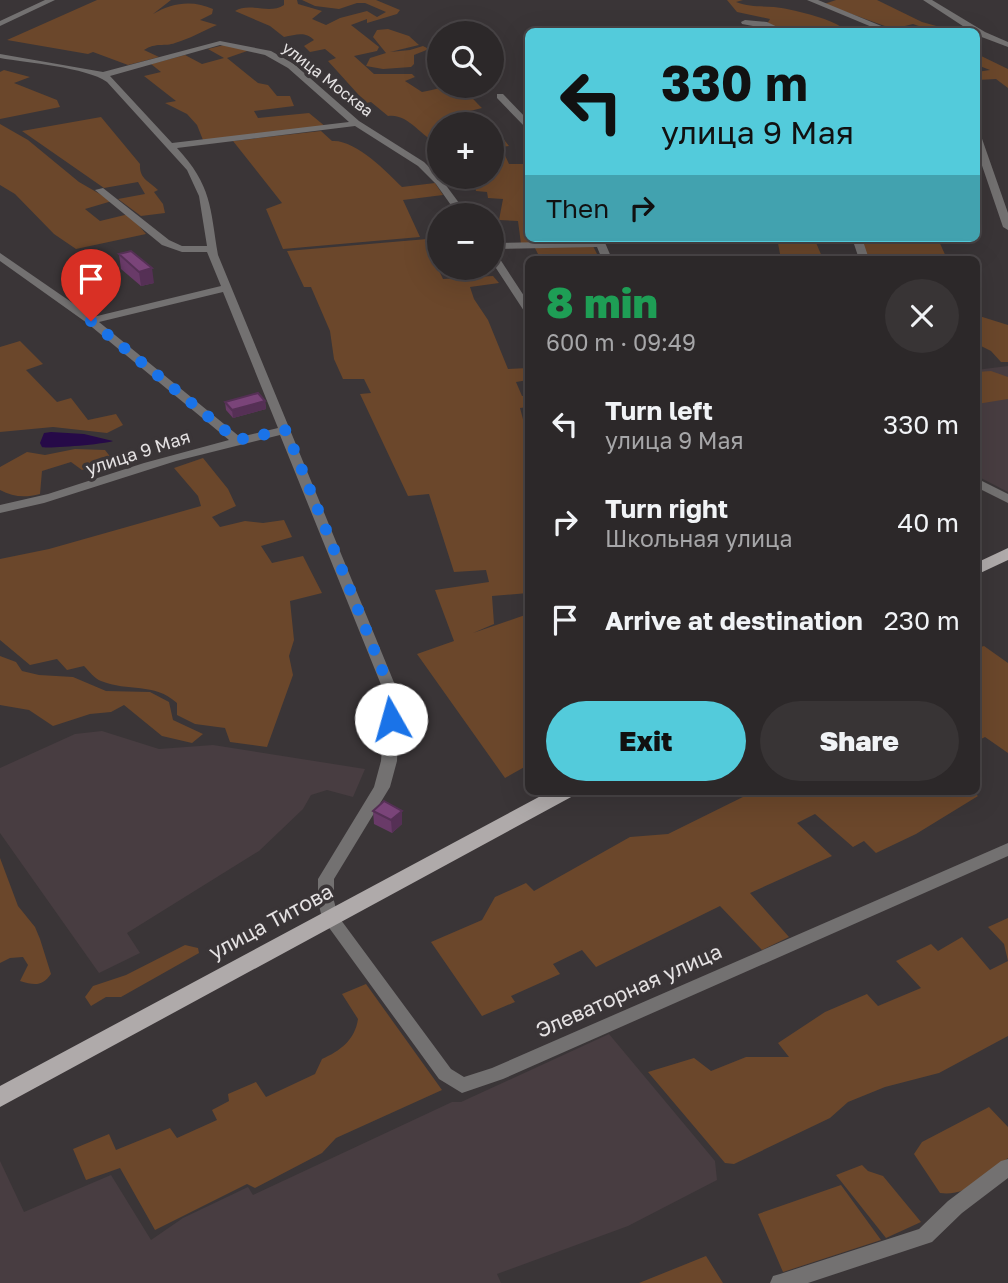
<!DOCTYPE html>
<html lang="en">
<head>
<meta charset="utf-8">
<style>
	:root { --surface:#2c2829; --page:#383435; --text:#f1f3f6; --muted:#a6a6a8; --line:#484446; --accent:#53cbdb }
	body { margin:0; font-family:"Golos Text",sans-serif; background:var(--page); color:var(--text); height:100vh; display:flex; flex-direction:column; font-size:26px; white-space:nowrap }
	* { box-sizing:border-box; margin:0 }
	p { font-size:23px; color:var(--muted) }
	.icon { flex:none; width:38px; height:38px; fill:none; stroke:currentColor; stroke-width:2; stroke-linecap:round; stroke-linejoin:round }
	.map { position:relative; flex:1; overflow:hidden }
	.drawer { position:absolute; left:525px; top:256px; width:455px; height:539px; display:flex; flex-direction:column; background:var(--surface); border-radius:10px; box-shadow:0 7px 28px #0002,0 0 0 2px var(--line) }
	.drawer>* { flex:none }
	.top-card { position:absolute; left:525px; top:28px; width:455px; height:214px; border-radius:10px; box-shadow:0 7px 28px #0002,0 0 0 2px var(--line); background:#53cbdb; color:#111; overflow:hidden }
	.fabs { position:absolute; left:427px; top:21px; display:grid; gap:14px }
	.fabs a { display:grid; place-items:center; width:77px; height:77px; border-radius:50%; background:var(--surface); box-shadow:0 7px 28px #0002,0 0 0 2px var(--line); font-size:35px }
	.pin { position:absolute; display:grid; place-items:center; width:60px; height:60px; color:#fff; margin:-72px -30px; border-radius:50% 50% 50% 0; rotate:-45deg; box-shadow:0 0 7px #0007 }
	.pin .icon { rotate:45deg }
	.me { position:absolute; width:77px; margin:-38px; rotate:353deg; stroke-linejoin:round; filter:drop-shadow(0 0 5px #0008) }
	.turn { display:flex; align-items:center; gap:24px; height:147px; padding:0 21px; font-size:32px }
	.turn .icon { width:91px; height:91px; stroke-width:2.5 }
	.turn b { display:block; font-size:49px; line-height:60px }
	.then { display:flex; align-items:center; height:66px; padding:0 21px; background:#0003; gap:14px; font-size:26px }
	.round { display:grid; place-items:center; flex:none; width:74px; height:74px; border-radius:37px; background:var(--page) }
	.headline { display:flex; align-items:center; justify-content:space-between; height:119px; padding:0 21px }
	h1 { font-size:42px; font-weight:800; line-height:52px; color:#1e9e55 }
	.cta { display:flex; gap:14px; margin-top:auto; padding:14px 21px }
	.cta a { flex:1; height:80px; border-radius:42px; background:var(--accent); color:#111; font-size:28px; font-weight:800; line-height:80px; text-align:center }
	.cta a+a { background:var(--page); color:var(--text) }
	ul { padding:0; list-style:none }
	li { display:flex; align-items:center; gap:21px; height:98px; padding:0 21px }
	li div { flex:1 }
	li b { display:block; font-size:26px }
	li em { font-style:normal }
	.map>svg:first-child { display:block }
</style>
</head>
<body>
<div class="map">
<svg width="1008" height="1283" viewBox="0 0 1008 1283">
	<rect width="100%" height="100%" fill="#3a3537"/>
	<path fill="#483d41" d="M1008,366v126l-31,-16 -1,-106z
		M102,731l57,18 54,-4 152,24 -12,28 -26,-7 -16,5 -8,14 -44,42 -132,82 13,20 -41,20 -99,-140v-65l75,-34z
		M609,1034l106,127 2,19 -89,46 -131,48 4,9h-501v-122l24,51 87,-37 40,65 32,-22 65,-31 5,8 199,-93h9z"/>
	<path fill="#6b472b" d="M97,0h74l-18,14c19,-12 41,-14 60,-5l-1,5 -12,6 17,5c-14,6 -28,14 -42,18 -10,4 -19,-1 -31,7l15,7 -31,8 -35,-13 -5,2 -81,-14z
		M284,0h13l1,4 24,7 -10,8 14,6 14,-7 27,-7 10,6 9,-5 -21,-9h-8l-18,6 -24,-3 -13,-6h74l24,10 -3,4 -30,9v-4l-16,6 28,22 -2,4 -23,5 20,18h38l3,3 -10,4 17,11c36,-8 34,-11 60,16l-12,3 13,13h-44v20c-19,-8 -31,-31 -51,-28l-17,-14 -5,1 -38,-42 8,-3 -11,-9 -15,3 -6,-6 10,-6c-9,-9 -18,-5 -30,-3l-14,-11 -35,-15c15,-9 34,4 49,-6z
		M727,0h16l-7,2c13,5 25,4 38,5 18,2 55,11 69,21h-66l-10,-4 3,-5 -33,-7z
		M836,0h41l45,22 18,5 9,-1 7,5h-23l-20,-7 -20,5 -69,-25z
		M388,29l21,7 10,9 -29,7 20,-2 13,-4 6,3 -15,6v9l-3,3 -28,2 -17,-3 4,-8 16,-5 -13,-16 4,-7z
		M224,45l26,5 -23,8 31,25 10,2 9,11h13l4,10 -40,5 4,7 51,-5 17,14 -123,13 -6,-15 -10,-11 -22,-11 11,-2 -32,-25 17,-4 -10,-8 34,-9 17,9 22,-6 -16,-9z
		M977,54l31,15v19l-12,-9 -19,1v-8l13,-2 -13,-5z
		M4,70l26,7 -16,6 43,17 3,7 -60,12v-47z
		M101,117l39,47c-1,15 9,17 18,26l-4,2 9,12 2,9 -24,3 -23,-17 27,-5 -7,-12 -34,6 -82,-57z
		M0,124l28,16 51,42 33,19 -27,8 15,12 29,-7 17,20 -70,15 -22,-15 -39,-40 -15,-9z
		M321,131l11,10c23,-2 55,31 70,46l33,-4 8,12 -40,5 17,37 -137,12 -17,-40 16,-6 -49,-62z
		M498,132l11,14 -8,1 8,17h15l4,21v53h19v5l-26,1 -3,-23 -19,-1 4,-21 -15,-1 -1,-6 -11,-1 -3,-14h19v-44z
		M439,238v18l-6,2 10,21 50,-3 6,7 -29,4 4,12 14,21 20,49 20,-1v12l-12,2 6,14h6v11l-8,1 8,30v155l-36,3 2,28 -21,9 55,-19v151l-23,13 -88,-124 37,-13 -19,-51 54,-8 -3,-12 -32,2 -25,-78 -21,2 -48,-102 11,-1 -7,-14h-21l-9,-20 -4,-28 -19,-44h-7l-17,-36z
		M777,238h37l9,21h-42z
		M889,238l49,1 9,20h-79l-6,-17h27z
		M534,246h59l4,8 -32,1 1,4h-16l-2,-3h-9z
		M976,315l32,10v37h-7l-10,-11 -14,-7z
		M20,341l23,23 -17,6 31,32 14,-4 17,22 28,-6 7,11 -16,8 -54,-6 -53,5v-85z
		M991,371l17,6v22l-31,5v-32z
		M75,449l30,1 7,9 -30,11 -11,-8 -29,9 -2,23c-15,4 -27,3 -40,-4v-23l27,-15 18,3z
		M203,458l25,31 8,17 -24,11 8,10 25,-6 18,2 21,-3 8,17 -31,9 11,17 31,-7 19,37 -32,8 4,39 -5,16 4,19 -26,72 -37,-5 -5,-14 -30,-4 -18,-9v-12c-23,-21 -49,-11 -76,-22 -6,-2 -12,-10 -17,-15l-17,4 -10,-11 -27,6 -30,-25v-81l49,-10 152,-43 -3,-10 -24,-28z
		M984,646l24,17v90l-23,-16 -8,4v-93z
		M0,656l16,6 6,9 17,4 34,2 33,14 44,1 19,10 4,18 30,14 -11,9 -30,-7 -38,-31 -13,7 -21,2 -37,12 -24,-16 -29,-5z
		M755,791h217l6,5 -62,38 -40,19 -12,-12 -11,6 -38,-33 -18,9 35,33 -82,37 39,44 -27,13 -42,-44 -124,61 -14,-17 -29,14 7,10 -49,22 4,6 -33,14 -51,-74 51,-22 13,-23 31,-14 8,8 96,-54 38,-3z
		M0,858l18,48 17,21 5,12 11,35c-9,13 -17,11 -31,7l8,-16 -5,-8 -13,1 -10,5z
		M1008,918v118l-69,37 -54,14 -37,15 -18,16 -96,46 -9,-1 -77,-91 46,-14 17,13 35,-14h43l-11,-14 47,-31 42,-18 11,12 43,-18 -25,-27 35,-17 7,7 24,-14 28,33 18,-9 -4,-17 -16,-17z
		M185,945l13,3 1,5 -78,44h-15l-15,9 -6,-9 8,-11 33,-11z
		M366,984l76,106 -106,48 -14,15 -67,35 -8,-4 -92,46 -35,-62 -34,12 -13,-31 36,-15 7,16 54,-22 7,10 40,-18 -5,-10 17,-9 -1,-7 28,-12 10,15 49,-23 7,-15c18,-8 33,-19 36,-40l-16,-25z
		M989,1107l19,20v31c-20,16 -40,39 -68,35l-26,-39 8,-12z
		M862,1165l6,6 15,5 38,46 -35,16 -50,-63z
		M841,1185l40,55 -98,32 -25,-58z
		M706,1256l17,27h-84z"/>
	<path fill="#260a48" d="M51,432l33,2 29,7c-6,3 -67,8 -71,6l-2,-4 4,-10z"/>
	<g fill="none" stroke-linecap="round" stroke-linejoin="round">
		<path fill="#737171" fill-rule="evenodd" d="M45,0h10l-55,26v-5z
			M807,0h11l78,32h-12z
			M923,0h9l53,32 23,10v5l-29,-11 -3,-4h-4z
			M745,20l22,2 21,10c-16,0 -31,-6 -46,-8l-1,-2z
			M220,41l51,10 23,13 65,57 65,41 18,18 26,35h-10l-22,-31 -18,-18 -63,-40 -178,22c35,38 33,59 41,107l182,442 -3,64 -7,26 -56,92v22l4,15 113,153 13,8 28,-9 516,-225v13l-505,223 -41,14 -23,-14 -117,-161 -4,-17v-22l56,-92 7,-26 5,-64 -106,-262 -104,26 -132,42 -44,10v-8l48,-11 96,-31 85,-23 -142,-117 -87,-62v-8l93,64 128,-31 -14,-34h-25l-20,-7 -67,-55 8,-2 66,52 13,6h25l-8,-50 -12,-26 -80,-88c-21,-15 -80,-19 -107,-24v-4l103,18zM220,45l45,10 23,13 61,54 -177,21 -62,-67zM223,292l55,136 -38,9 -141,-115z
			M497,94h6l25,26v8l-3,-1 -28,-29z
			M976,130l4,3 28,80v17l-5,-3 -27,-79z
			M593,238h10l9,21h-10l-5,-12 -105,2v-6l102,-2z
			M852,238h10l7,21h-10z
			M492,252l4,1 32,49v10l-4,-1 -32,-49z
			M976,478l32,16v9l-32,-16z
			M1008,1159v19l-46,35 -30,29 -124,41h-38l3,-7 7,-2 139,-45 29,-28 53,-40z"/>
		<path fill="#afaaaa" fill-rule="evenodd" d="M1008,548v12l-32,15v-12z
			M550,791h26l-3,5 -573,311v-21z"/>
	</g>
	<path fill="#693a68" d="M119,254l35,29 -13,3 -20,-17z
		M265,401l1,8 -33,9 -7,-8 -1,-8z
		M373,811h29v13l-10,9 -18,-9z"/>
	<path fill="#553055" d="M152,268l2,15 -13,3 -2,-14z
		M265,401l1,8 -33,9 -1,-8z
		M402,811v13l-10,9 -1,-13z"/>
	<path fill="#7a4479" stroke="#553055" stroke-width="2" d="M131,251l21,17 -13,4 -20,-18z
		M258,393l7,8 -33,9 -7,-8z
		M384,801l18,10 -11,9 -18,-9z"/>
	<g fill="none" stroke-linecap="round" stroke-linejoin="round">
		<path stroke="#1a73e8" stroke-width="12" stroke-dasharray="0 21.6" d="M91,321l146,119 49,-10 107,267 -2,22"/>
	</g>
	<g text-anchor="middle" stroke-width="7" stroke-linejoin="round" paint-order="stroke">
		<g font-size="16" fill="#e4e1e2" stroke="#3a3537">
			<text transform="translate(328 79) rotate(38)" y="6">улица Москва</text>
		</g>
		<g font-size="18" fill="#e4e1e2" stroke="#3a3537">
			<text transform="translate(138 453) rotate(-18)" y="6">улица 9 Мая</text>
		</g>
		<g font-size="21" fill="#e4e1e2" stroke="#3a3537">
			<text transform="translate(271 922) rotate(-28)" y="7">улица Титова</text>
			<text transform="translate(629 991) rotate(-24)" y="7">Элеваторная улица</text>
		</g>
	</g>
</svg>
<div class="fabs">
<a><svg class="icon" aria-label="search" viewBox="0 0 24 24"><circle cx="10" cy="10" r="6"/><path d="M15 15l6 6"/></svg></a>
<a>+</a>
<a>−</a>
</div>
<div class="pin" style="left:91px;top:321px;background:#d93025"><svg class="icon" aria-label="arrive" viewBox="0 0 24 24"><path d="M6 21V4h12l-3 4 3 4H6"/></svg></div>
<svg class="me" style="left:391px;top:719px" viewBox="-20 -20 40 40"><circle r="19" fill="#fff"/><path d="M0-13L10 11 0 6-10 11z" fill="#1a73e8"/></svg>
<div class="top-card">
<div class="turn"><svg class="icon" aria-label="left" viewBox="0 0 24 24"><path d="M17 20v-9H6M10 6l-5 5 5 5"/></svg><div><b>330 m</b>улица 9 Мая</div></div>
<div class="then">Then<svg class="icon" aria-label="right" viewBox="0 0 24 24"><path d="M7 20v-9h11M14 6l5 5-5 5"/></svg></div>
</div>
<section class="drawer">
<div class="headline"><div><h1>8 min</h1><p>600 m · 09:49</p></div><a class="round"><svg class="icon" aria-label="close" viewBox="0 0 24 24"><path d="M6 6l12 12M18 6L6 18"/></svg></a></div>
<ul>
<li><svg class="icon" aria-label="left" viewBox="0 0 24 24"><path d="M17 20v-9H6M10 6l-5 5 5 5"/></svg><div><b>Turn left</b><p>улица 9 Мая</p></div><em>330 m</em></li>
<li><svg class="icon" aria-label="right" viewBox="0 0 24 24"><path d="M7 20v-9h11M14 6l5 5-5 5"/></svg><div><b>Turn right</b><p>Школьная улица</p></div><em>40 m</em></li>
<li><svg class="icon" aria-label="arrive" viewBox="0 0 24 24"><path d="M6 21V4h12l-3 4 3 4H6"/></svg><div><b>Arrive at destination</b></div><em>230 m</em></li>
</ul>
<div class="cta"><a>Exit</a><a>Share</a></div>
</section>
</div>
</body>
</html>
